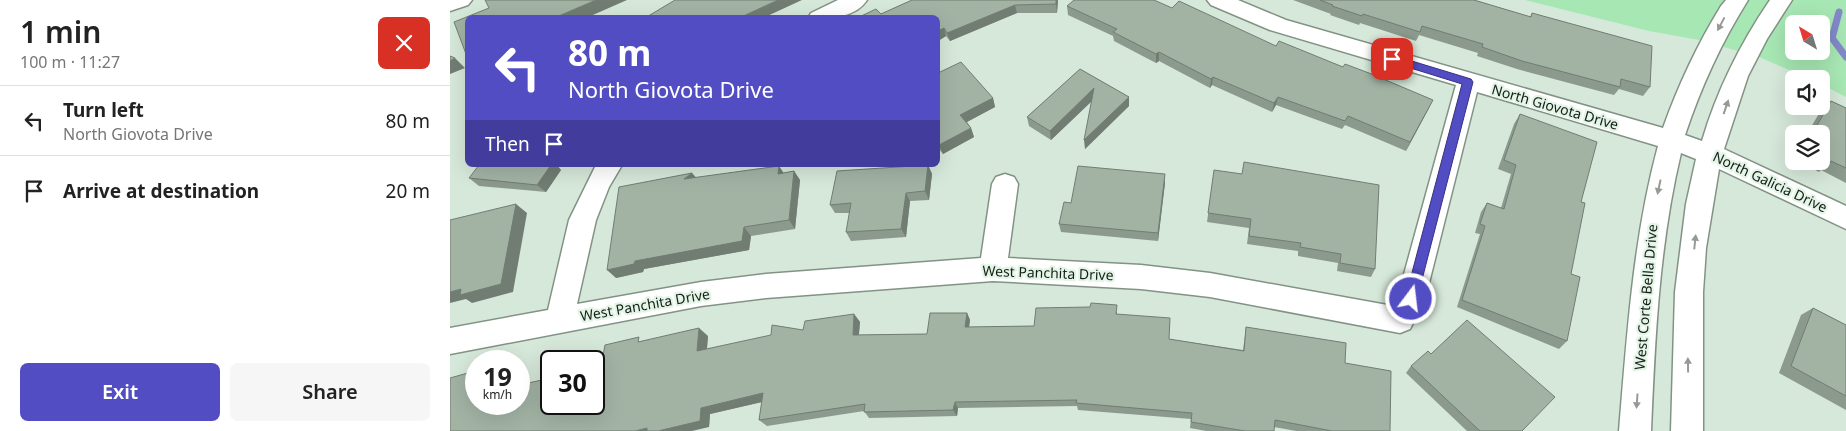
<!DOCTYPE html>
<html lang="en">
<head>
<meta charset="utf-8">
<style>
	:root { --surface:#fff; --page:#f6f6f6; --text:#222; --muted:#767676; --line:#e0e0e0; --accent:#534dc4 }
	body { margin:0; font-family:"Noto Sans",sans-serif; background:var(--page); color:var(--text); height:100vh; display:flex; flex-direction:column; font-size:19px; white-space:nowrap }
	* { box-sizing:border-box; margin:0 }
	p { font-size:16px; color:var(--muted) }
	.icon { flex:none; width:28px; height:28px; fill:none; stroke:currentColor; stroke-width:2; stroke-linecap:round; stroke-linejoin:round }
	.map { position:relative; flex:1; overflow:hidden }
	.panel { display:flex; flex-direction:column; background:var(--surface); width:450px }
	.panel>* { flex:none }
	.hud { position:absolute; left:15px; top:15px; width:475px; height:152px; border-radius:8px; box-shadow:0 5px 20px #0002; background:#534dc4; color:#fff; overflow:hidden }
	.needle { width:32px; rotate:322deg }
	.fabs { position:absolute; left:1335px; top:15px; display:grid; gap:10px }
	.fabs a { display:grid; place-items:center; width:45px; height:45px; border-radius:8px; background:var(--surface); box-shadow:0 5px 20px #0002; font-size:25px }
	.speed { position:absolute; left:15px; top:350px; display:flex; gap:10px; font-size:25px; font-weight:700; text-align:center }
	.speed>* { display:grid; place-content:center; width:65px; height:65px; border-radius:50%; background:var(--surface); box-shadow:0 5px 20px #0002; line-height:1 }
	.speed small { font-size:12px; font-weight:400 }
	.speed .limit { border:2px solid #111; border-radius:8px; background:#fff; color:#111 }
	.pin { position:absolute; display:grid; place-items:center; width:42px; height:42px; color:#fff; margin:-21px; border-radius:10px; box-shadow:0 2px 8px #0006 }
	.me { position:absolute; width:55px; margin:-28px; rotate:15deg; stroke-linejoin:round; filter:drop-shadow(0 0 4px #0008) }
	.turn { display:flex; align-items:center; gap:18px; height:105px; padding:0 20px; font-size:22px }
	.turn .icon { width:65px; height:65px; stroke-width:2.5 }
	.turn b { display:block; font-size:35px; line-height:42px }
	.then { display:flex; align-items:center; height:48px; padding:0 20px; background:#0003; gap:10px; font-size:19px }
	.round { display:grid; place-items:center; flex:none; width:52px; height:52px; border-radius:8px; background:var(--page) }
	.head { display:flex; align-items:center; justify-content:space-between; height:85px; padding:0 20px }
	h1 { font-size:30px; font-weight:600; line-height:38px }
	.button { display:flex; gap:10px; margin-top:auto; padding:10px 20px }
	.button a { flex:1; height:58px; border-radius:8px; background:var(--accent); color:#fff; font-size:20px; font-weight:600; line-height:58px; text-align:center }
	.button a+a { background:var(--page); color:var(--text) }
	ul { padding:0; list-style:none }
	li { display:flex; align-items:center; gap:15px; height:70px; padding:0 20px; border-top:1px solid var(--line) }
	li div { flex:1 }
	li b { display:block; font-size:19px }
	li em { font-style:normal }
	main { display:flex; flex:1; min-height:0 }
	.map>svg:first-child { display:block }
</style>
</head>
<body>
<main>
<section class="panel">
<div class="head"><div><h1>1 min</h1><p>100 m · 11:27</p></div><a class="round" style="background:#d93025;color:#fff"><svg class="icon" aria-label="close" viewBox="0 0 24 24"><path d="M6 6l12 12M18 6L6 18"/></svg></a></div>
<ul>
<li><svg class="icon" aria-label="left" viewBox="0 0 24 24"><path d="M17 20v-9H6M10 6l-5 5 5 5"/></svg><div><b>Turn left</b><p>North Giovota Drive</p></div><em>80 m</em></li>
<li><svg class="icon" aria-label="arrive" viewBox="0 0 24 24"><path d="M6 21V4h12l-3 4 3 4H6"/></svg><div><b>Arrive at destination</b></div><em>20 m</em></li>
</ul>
<div class="button"><a>Exit</a><a>Share</a></div>
</section>
<div class="map">
<svg width="1396" height="431" viewBox="0 0 1396 431">
	<rect width="100%" height="100%" fill="#d6e8d9"/>
	<path fill="#a7e7b4" fill-rule="evenodd" d="M1075,0h321v97l-25,-13v-5h-11l-51,-22 -60,-17 -50,-9zM1344,24h27v27h-27z"/>
	<g fill="none" stroke-linecap="round" stroke-linejoin="round">
		<path stroke="#8388c8" stroke-width="7" d="M1389,12l-7,26 14,19"/>
		<defs>
			<path id="street" d="M0,0h22l-4,5 -18,6z
				M388,0h29c-12,19 -39,18 -59,18l3,-5z
				M757,0h31l48,20 377,108c15,-42 34,-83 58,-122l5,-6h22c-27,43 -47,87 -63,135l17,6c15,-51 38,-97 68,-141h22l-25,39 -19,37 -24,73 122,57v23l-127,-60 -13,79 -3,44v139h-32l4,-139 11,-88 10,-45 -15,-6c-22,92 -26,185 -30,278h-32c8,-96 14,-192 39,-285l-181,-54 -52,207 -15,30 -10,4 -190,-36 -69,-8 -148,-8 -227,17 -65,8 -251,48v-26l98,-18 21,-90 27,-55h26l-13,22 -13,33 -19,84 124,-22 65,-8 215,-16 11,-74 4,-7 9,-3 9,3 4,7 -10,74 133,7 69,8 183,33 5,-10 58,-211 -186,-55 -59,-25z"/>
		</defs>
		<use href="#street" stroke="#829385" stroke-width="3"/>
		<use href="#street" fill="#fff" fill-rule="evenodd"/>
	</g>
	<path fill="#8b9a8d" d="M462,0h146l-1,13h-40l-67,28 -4,-5 -8,5v-23l-57,-4z
		M843,0h181l56,17 2,-4 118,74 -7,9 -24,-7 -5,6 -97,-26 -40,-13 1,-3 -59,-18 -3,6 -56,-18 -1,2 -29,-10 1,-1z
		M617,6l105,2 104,38 153,62 -23,43 -61,-26 -3,4 -66,-24 -4,7 -60,-27 -2,3 -51,-27 -3,2 -42,-22 -1,-5 -45,-21z
		M630,69l49,28v9l-44,43 7,-48 -41,39 -22,-14 -2,-9z
		M488,73l55,25 2,9 -28,15 4,6 3,9 -31,17 -5,-6z
		M1381,101l15,7v75l-25,-13 -2,2 -21,-11h23v-27h-14l14,-24z
		M1070,114l61,88 -10,72 -4,67 -8,8 -102,-42 23,-73 -5,-1 6,-21 6,-9 14,5 10,-34 -13,-5 16,-45z
		M478,165l4,9 -3,26 -19,1 -4,36 -55,4 -5,-9 4,-19h-15l-5,-8z
		M111,170l-15,22 -67,-6 -10,-8z
		M764,170l161,99 -4,8 -34,-6 1,-8 -40,-7v-5l-51,-7 2,-16 -42,-6z
		M344,171l6,9 -5,49 -44,7 -2,14 -105,19 -1,3 -27,6 76,-105 4,5 87,-5z
		M715,183l-7,58 -97,-9 -2,-8z
		M1363,308l33,17v85l-67,-37 22,-58z
		M667,312v2l52,25 74,11 2,-15 1,-8 99,36 45,68h-94l-22,-4v4h-68l-16,-3 1,-9 -113,-9 -1,-4 -119,2 -1,8 -88,2 -5,-7 -97,15 -8,-6 3,-18 -52,12 -1,13 -259,4 25,-60 1,1v32l43,-23 5,3 77,-17 42,-26 65,-5 -1,13 96,-19 51,-16 6,8 -1,13 68,-1 40,-21 3,7 -1,7 65,-1z
		M961,366l111,65h-55l-61,-58z"/>
	<path fill="#717d73" d="M146,0h31l-41,18h-32z
		M328,0h24l-39,18h-24z
		M606,0h2l-1,13 -1,-9z
		M565,5l2,8 -67,28 -3,-8z
		M494,28l2,8 -8,5v-10z
		M709,52v9l-3,2v-9z
		M5,58l10,10 -15,6v-13z
		M763,77l-1,8 -2,3 1,-9z
		M644,88l1,10 -44,42 -1,-9z
		M679,97v9l-44,43 -1,-9z
		M828,97l-2,8 -4,7 2,-9z
		M543,98l2,9 -32,17 -3,-9z
		M983,100l-4,8 -23,43 4,-9z
		M521,128l3,9 -31,17 -4,-9z
		M99,165h8l4,5 -15,22 -9,-7z
		M478,165l4,9 -3,26 -4,-9z
		M329,166l6,9 -7,-1z
		M344,171l6,9 -5,49 -6,-9z
		M242,173l8,9 -16,-3z
		M715,174v9l-7,58v-8z
		M456,193l4,8 -4,36 -5,-8z
		M66,204l11,9 -14,79 -41,11 -6,-4 -16,4v-11l11,-3z
		M294,227l7,9 -2,14 -105,19 -1,3 -27,6 -9,-8z
		M517,313l3,7 -2,14 -3,-7z
		M404,314l6,8 -2,20 -5,-7z
		M249,328l9,8 -2,22 -9,-7z
		M25,371l1,1v22l-6,-2z
		M69,381l10,6 -10,1z
		M313,393l7,7 -60,14 -1,13 -17,4h-34l43,-23z
		M505,402l3,6 -1,8 -4,-6z
		M197,428l5,3h-17z"/>
	<path fill="#a2b3a4" stroke="#717d73" d="M35,0h111l-42,18h-86v36h-2l-12,-32 35,-14z
		M225,0h103l-39,18h-94z
		M462,0h144v4l-41,1 -68,28 -3,-5 -6,3v-13h-81l19,-9 5,5z
		M624,0h80l18,8 7,-7 97,45 3,-5 64,26 2,-3 24,9 64,27 -23,42 -62,-26 -3,5 -67,-24 -4,6 -61,-26 -2,2 -52,-27 -3,2 -43,-22 4,-3 -50,-23z
		M870,0h154l57,17 1,-4 120,33 -2,41 -29,-8 -1,8 -98,-26 -40,-14 1,-3 -61,-18 -2,6 -57,-18 -1,2 -30,-10 1,-1z
		M0,56l5,2 -5,3z
		M511,62l32,36 -33,17 11,13 -32,17 -1,-3v-69z
		M630,69l49,28 -45,43 10,-52 -44,43 -23,-14z
		M1381,101l15,7v60l-15,-7 -1,2 -9,-5v-24h-9z
		M1070,114l77,28 -16,60 4,1 -14,71 9,3 -13,64 -105,-41 23,-74 -5,-2 7,-21 17,6 12,-44 -12,-5z
		M794,162l135,23 -4,84 -35,-6 1,-9 -41,-7 1,-4 -52,-7 2,-17 -43,-6 6,-43 28,4z
		M29,165h72l-14,20 -68,-7z
		M478,165l-3,26 -19,2 -5,36 -55,3 5,-29 -21,2 7,-34z
		M329,166l-1,8 16,-3 -5,49 -45,7 -2,14 -107,20 -1,3 -27,6 12,-83 73,-14 -8,6z
		M628,166l87,8 -7,59 -99,-9 5,-22 7,1z
		M66,204l-15,80 -41,11 1,-6 -11,3v-72z
		M641,303l26,2 -1,9 54,4 -1,21 75,12 2,-24 100,16 -1,20 46,8 -1,60h-58l-57,-11 -1,11h-29l-54,-9 1,-9 -116,-10 1,-3 -122,2 -2,8 -89,2 1,-8 -106,16 4,-27 -62,15 -1,13 -42,10h-11v-3l-12,3h-185v-53l25,-7 -5,21 6,-2v14h43v-19l32,-7v26h43v-35l7,-2 4,-22 34,-8 -1,5 61,-14 -2,23 74,-16 1,-10 31,5 2,-9 49,-7 -1,21 74,-1 3,-21h37l-2,14 69,-1 2,-18 54,-1z
		M1363,308l33,17v71l-55,-30z
		M1017,320l88,77 -33,34h-42l-69,-65 17,-15 3,3z"/>
	<defs><path id="oneway-solid" d="M-6-.8H1V-3.2L6.5 0L1 3.2V.8H-6Z" transform="scale(1.25)"/></defs>
	<g fill="#979997">
		<use href="#oneway-solid" transform="translate(1271 24) rotate(118)"/>
		<use href="#oneway-solid" transform="translate(1276 107) rotate(-71)"/>
		<use href="#oneway-solid" transform="translate(1209 187) rotate(102)"/>
		<use href="#oneway-solid" transform="translate(1245 242) rotate(-84)"/>
		<use href="#oneway-solid" transform="translate(1238 365) rotate(-91)"/>
		<use href="#oneway-solid" transform="translate(1187 401) rotate(94)"/>
	</g>
	<path fill="#534dc4" stroke="#36327f" d="M942,55l79,24 2,3 -56,217 -6,5 -6,-5 57,-215 -74,-23 -1,-2z"/>
	<g text-anchor="middle" stroke-width="4.5" stroke-linejoin="round" paint-order="stroke">
		<g font-size="14" fill="#171d18" stroke="#e3f5e6">
			<text transform="translate(1105 107) rotate(16)" y="5">North Giovota Drive</text>
			<text transform="translate(1320 182) rotate(25)" y="5">North Galicia Drive</text>
			<text transform="translate(598 273) rotate(2)" y="5">West Panchita Drive</text>
			<text transform="translate(1196 297) rotate(-85)" y="5">West Corte Bella Drive</text>
			<text transform="translate(195 305) rotate(-10)" y="5">West Panchita Drive</text>
		</g>
	</g>
</svg>
<div class="fabs">
<a><svg class="needle" viewBox="-14 -14 28 28"><path d="M0-13l5 13h-10z" fill="#e53935"/><path d="M0 13l5-13h-10z" fill="#767676"/></svg></a>
<a><svg class="icon" aria-label="sound" viewBox="0 0 24 24"><path d="M4 9h4l5-4v14l-5-4H4zM17 9q2 3 0 6"/></svg></a>
<a><svg class="icon" aria-label="layers" viewBox="0 0 24 24"><path d="M12 4l9 5-9 5-9-5zM3 14l9 5 9-5"/></svg></a>
</div>
<div class="speed"><div>19<small>km/h</small></div><div class="limit">30</div></div>
<div class="pin" style="left:942px;top:59px;background:#d93025"><svg class="icon" aria-label="arrive" viewBox="0 0 24 24"><path d="M6 21V4h12l-3 4 3 4H6"/></svg></div>
<svg class="me" style="left:961px;top:299px" viewBox="-20 -20 40 40"><circle r="17" fill="#534dc4" stroke="#fff" stroke-width="3"/><path d="M0-11L8 9 0 5-8 9z" fill="#fff"/></svg>
<div class="hud">
<div class="turn"><svg class="icon" aria-label="left" viewBox="0 0 24 24"><path d="M17 20v-9H6M10 6l-5 5 5 5"/></svg><div><b>80 m</b>North Giovota Drive</div></div>
<div class="then">Then<svg class="icon" aria-label="arrive" viewBox="0 0 24 24"><path d="M6 21V4h12l-3 4 3 4H6"/></svg></div>
</div>
</div>
</main>
</body>
</html>
